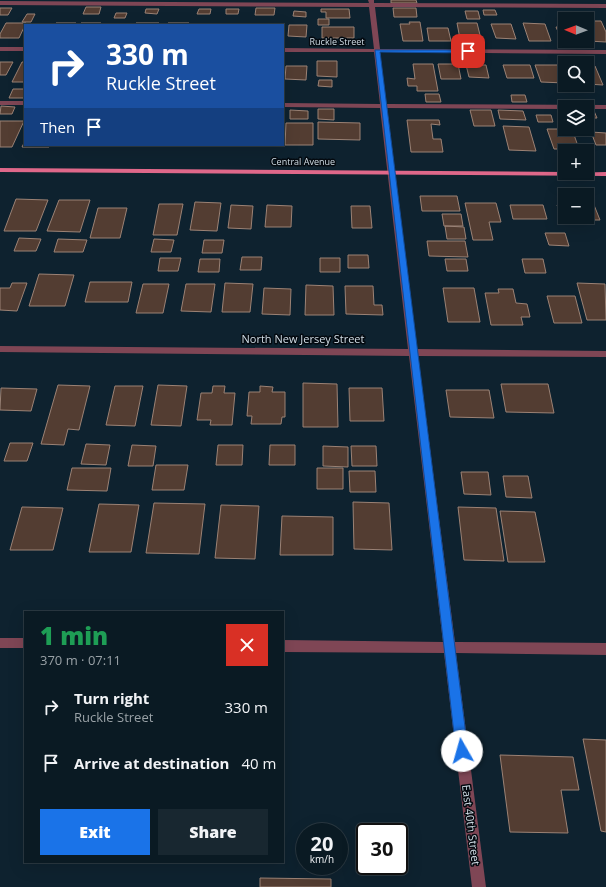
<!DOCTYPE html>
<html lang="en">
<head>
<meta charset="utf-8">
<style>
	:root { --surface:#0a1a23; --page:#182730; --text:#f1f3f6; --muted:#99a1a6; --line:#2a3841; --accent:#1a73e8 }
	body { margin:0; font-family:"Open Sans",sans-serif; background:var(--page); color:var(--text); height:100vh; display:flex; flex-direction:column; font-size:15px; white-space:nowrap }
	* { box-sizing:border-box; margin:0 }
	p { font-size:13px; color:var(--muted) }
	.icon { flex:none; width:22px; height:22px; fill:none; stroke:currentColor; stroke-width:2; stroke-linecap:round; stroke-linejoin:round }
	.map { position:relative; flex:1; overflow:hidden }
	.details { position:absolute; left:24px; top:611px; width:260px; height:252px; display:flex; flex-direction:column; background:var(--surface); border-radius:0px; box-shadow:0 4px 16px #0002,0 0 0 1px var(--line) }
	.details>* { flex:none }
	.hud { position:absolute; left:24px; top:24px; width:260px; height:122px; border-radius:0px; box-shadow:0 4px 16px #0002,0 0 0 1px var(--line); background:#1a4fa0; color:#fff; overflow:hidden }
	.needle { width:26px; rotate:271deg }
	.controls { position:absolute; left:558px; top:12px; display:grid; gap:8px }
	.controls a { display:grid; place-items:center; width:36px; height:36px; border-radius:0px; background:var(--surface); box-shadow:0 4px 16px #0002,0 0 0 1px var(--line); font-size:20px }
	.speed { position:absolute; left:296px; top:823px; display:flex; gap:8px; font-size:20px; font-weight:700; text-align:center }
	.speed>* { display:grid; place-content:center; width:52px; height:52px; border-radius:50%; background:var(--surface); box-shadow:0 4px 16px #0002,0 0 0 1px var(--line); line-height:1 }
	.speed small { font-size:10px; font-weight:400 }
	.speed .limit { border:2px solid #111; border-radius:6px; background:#fff; color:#111 }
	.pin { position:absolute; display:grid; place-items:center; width:34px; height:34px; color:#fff; margin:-17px; border-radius:8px; box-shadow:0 2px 6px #0006 }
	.me { position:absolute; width:44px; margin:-22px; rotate:353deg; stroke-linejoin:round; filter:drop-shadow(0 0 3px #0008) }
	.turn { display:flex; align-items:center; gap:14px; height:84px; padding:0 16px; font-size:18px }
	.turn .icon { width:52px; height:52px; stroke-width:2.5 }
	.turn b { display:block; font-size:28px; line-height:34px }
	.then { display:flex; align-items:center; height:38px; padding:0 16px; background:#0003; gap:8px; font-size:15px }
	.round { display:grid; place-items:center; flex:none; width:42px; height:42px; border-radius:0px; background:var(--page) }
	.head { display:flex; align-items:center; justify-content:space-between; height:68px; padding:0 16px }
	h1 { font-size:24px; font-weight:800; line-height:30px; color:#1e9e55 }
	.cta { display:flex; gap:8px; margin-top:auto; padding:8px 16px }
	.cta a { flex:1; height:46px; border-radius:0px; background:var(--accent); color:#fff; font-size:16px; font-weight:800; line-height:46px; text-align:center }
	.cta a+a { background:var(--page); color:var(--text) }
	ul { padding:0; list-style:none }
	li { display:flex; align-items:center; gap:12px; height:56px; padding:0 16px }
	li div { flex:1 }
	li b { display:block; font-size:15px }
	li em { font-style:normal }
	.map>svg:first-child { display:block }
</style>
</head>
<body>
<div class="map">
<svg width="606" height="887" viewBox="0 0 606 887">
	<rect width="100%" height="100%" fill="#0e222f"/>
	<path fill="#533d32" stroke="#9b8275" d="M391,0h25l1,3h-26z
		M86,7h15l-2,7h-16z
		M0,8h12l-4,7h-8z
		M256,8h19l-1,7h-19z
		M393,8h23l1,9h-23z
		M146,9h13l-2,5 -12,-1z
		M199,9h12l-1,5h-13z
		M226,9h13l-1,5h-12z
		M321,9h28l1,9h-24v-6h-5z
		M483,10h12l2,5h-13z
		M294,11l12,1v5l-13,-1z
		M465,11h13l2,8h-13z
		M116,13h11l-2,5h-11z
		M27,14h8l-4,8h-9z
		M318,19h11v6h-11z
		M587,21h14l5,11v10l-18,-1z
		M409,22h11l3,19h-20l-3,-17h10z
		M6,23h20l-7,15h-19v-4z
		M56,23h20l-1,2h-20z
		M81,23h20v2h-21z
		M136,23h23l-1,2h-23z
		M168,23h21l-1,2h-20z
		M457,23h20l4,16h-21z
		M523,23l22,1 6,17h-22z
		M491,24h20l5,15 -20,-1z
		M289,25h18l-1,12 -18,-1z
		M322,27h32v11h-32z
		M556,27h9v14h17h-20z
		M427,28h21l3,13h-22z
		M317,61h20v16l-20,-1z
		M0,62h13l-7,13h-6z
		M22,62h3v20h-13z
		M413,64h20l5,27h-21v-5h-9l-1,-8 8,1z
		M438,64h20l3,15h-20z
		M466,65h20l3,13 -20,-1z
		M503,65h27l4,13h-27z
		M535,65h30v5h-2l2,13 -24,-1z
		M286,66h21l-1,14 -21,-1z
		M587,66h8l8,19 -16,-1z
		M319,80h13v7l-14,-1z
		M13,89h12v9h-16z
		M425,94h14l2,8h-15z
		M511,95h14l2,7h-15z
		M1,106l14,1 -3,7h-12z
		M318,109h16v11l-16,-1z
		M290,110l18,1v8h-18z
		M470,110h21l4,16h-21z
		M498,110l25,1 3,9 -26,-1z
		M587,111h7l3,7h-10z
		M536,115h15l2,7h-15z
		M407,120h32l1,5 -9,-1 2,15h8l2,13h-32z
		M0,121h24l-12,26h-12z
		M318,122l42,1v17l-42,-1z
		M286,123h27v22h-28z
		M503,126l26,1 7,24 -27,-1z
		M547,129h25l7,20h-25z
		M591,132l15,1v12h-10z
		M25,141v4h25l-1,2h-27z
		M420,196h37l3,15h-38z
		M16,199l32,1 -12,31h-32z
		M59,200h31l-10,32 -33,-1z
		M195,202l26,1 -4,28 -27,-1z
		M465,203h31l5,19h-12l4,18h-20z
		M159,204h24l-6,31h-24z
		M231,205l22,1 -2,23 -23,-1z
		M267,205l25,1 -1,21h-26z
		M510,205h33l4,14h-34z
		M557,205h8v12h22v-12h7l6,15h-38z
		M351,206h19l2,22h-20z
		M98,208h29l-7,30h-30z
		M442,214h19l2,12h-19z
		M445,226l19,1 2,12h-19z
		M545,233h20l4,13 -20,-1z
		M19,238l22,1 -5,12h-22z
		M58,239l29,1 -4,12h-29z
		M154,239l20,1 -3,12h-20z
		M204,240h20l-2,13h-20z
		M427,241h38l3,16 -39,-1z
		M348,255h20l1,13h-21z
		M242,257h20l-1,13h-21z
		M160,258h21l-3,13h-20z
		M320,258h20v14h-20z
		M200,259h20l-1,13h-21z
		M445,259h21l2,12h-21z
		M522,259h21l3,14h-21z
		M39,274l35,1 -9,31h-36z
		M90,282h42l-4,20h-43z
		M12,283h15l-10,28 -17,-1v-22h10z
		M225,283l28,1 -3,28h-28z
		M577,283l28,1 1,36h-19z
		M143,284h26l-6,29h-27z
		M186,284h29l-4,28 -30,-1z
		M306,285l27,1 1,29h-29z
		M345,286h28l1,19h8l1,10 -37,-1z
		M264,288l27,1 -1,26 -28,-1z
		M443,288h31l6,34h-32z
		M498,289h15l3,14 11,1 3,13h-9l2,8h-32l-6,-32h14z
		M547,296h28l7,27h-28z
		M303,383l34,1 1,43h-35z
		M501,384h47l6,29 -48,-1z
		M58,385l32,1 -11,44 -11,-1 -4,16 -23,-1z
		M158,385l29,1 -6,40 -30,-1z
		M115,386h28l-8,40 -29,-1z
		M213,386h12l-1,7h11l-3,32h-22l1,-5h-14l4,-27h11z
		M260,386l13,1 -1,5h13v25h-3l-1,7h-30l1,-8h-5l2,-24h11z
		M1,388l36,1 -6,22 -31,-1z
		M349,388h33l2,33h-34z
		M446,390h43l5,28 -44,-1z
		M10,443h23l-6,18h-23z
		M86,444l24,1 -4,20 -25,-1z
		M132,445l24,1 -3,20h-25z
		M218,445h25l-1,20h-26z
		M270,445h25v20h-26z
		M323,446l25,1v20l-25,-1z
		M351,446h25l1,20h-25z
		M156,465h32l-4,25h-32z
		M72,468h39l-4,23 -40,-1z
		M317,468h26v21h-26z
		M349,471h26l1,21h-26z
		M461,472h27l3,23 -27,-1z
		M503,476h25l4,22 -26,-1z
		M353,502l36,1 3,47 -38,-1z
		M154,503l51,1 -6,50 -53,-1z
		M99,504l40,1 -8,47h-42z
		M221,505l38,1 -4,53 -40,-1z
		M22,507l41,1 -10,42h-43z
		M458,507l38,1 8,53 -40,-1z
		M500,511l35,1 10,50h-37z
		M282,516l51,1v38h-53z
		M583,739l23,1v92l-5,-1z
		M500,755l73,2 6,33h-18l7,43 -58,-1z
		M260,878l71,1v8h-71z"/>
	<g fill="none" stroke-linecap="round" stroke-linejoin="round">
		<path fill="#7f4655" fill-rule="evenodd" d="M368,0h6v3l232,1v4l-231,-1 5,42 226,1v4l-226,-2 6,52 220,1v4h-19v-2h-22v2l-178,-1 30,241 189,2v6l-188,-1 37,286 151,1v12l-150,-2 30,234h-14l-28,-234 -161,-1v-12l160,2 -34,-286 -409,-4v-6l408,3 -28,-241 -97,-1v-4l97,1 -6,-52h-91v-4l91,1 -5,-42 -369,-2v-4l369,2z
			M0,47h25v4h-25z
			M0,101h25v4h-25z
			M0,638h25v10h-25z"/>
		<path fill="#df688a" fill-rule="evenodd" d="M0,168l565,4v1l41,-1v4l-606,-4z"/>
	</g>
	<path fill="#1a73e8" stroke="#114b97" d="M375,50h93l3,1 -3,2 -88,-1 88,699 -2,4 -4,2 -4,-2 -2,-4z"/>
	<g text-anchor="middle" stroke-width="3" stroke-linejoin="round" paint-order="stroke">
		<g font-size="9" fill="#d2dee7" stroke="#040a10">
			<text x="337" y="45">Ruckle Street</text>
			<text x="303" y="165">Central Avenue</text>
		</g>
		<g font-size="11" fill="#d2dee7" stroke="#040a10">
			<text x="303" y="343">North New Jersey Street</text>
			<text transform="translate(471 825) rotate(83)" y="4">East 40th Street</text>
		</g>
	</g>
</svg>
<div class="controls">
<a><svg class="needle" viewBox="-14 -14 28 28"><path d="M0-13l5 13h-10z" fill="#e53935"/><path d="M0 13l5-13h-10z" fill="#99a1a6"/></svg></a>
<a><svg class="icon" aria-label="search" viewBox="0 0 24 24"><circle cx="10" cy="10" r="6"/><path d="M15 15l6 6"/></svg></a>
<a><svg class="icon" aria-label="layers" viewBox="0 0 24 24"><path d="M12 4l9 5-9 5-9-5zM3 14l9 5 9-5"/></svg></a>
<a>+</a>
<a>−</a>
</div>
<div class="speed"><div>20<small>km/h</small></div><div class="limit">30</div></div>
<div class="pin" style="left:468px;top:51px;background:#d93025"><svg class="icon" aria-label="arrive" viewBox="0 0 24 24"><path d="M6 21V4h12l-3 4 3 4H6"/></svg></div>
<svg class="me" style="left:462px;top:751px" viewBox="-20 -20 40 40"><circle r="19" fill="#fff"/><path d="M0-13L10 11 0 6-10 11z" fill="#1a73e8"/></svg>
<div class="hud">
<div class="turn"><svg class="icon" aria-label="right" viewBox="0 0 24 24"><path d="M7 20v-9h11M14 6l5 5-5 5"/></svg><div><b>330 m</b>Ruckle Street</div></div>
<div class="then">Then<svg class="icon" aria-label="arrive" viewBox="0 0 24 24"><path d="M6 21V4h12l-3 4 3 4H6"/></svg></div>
</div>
<section class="details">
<div class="head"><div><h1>1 min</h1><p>370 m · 07:11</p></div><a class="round" style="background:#d93025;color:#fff"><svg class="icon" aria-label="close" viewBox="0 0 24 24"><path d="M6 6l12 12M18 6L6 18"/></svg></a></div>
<ul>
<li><svg class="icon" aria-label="right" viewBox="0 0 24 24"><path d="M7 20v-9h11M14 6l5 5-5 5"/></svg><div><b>Turn right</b><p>Ruckle Street</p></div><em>330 m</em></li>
<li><svg class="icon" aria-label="arrive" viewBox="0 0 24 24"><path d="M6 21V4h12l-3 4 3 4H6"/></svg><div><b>Arrive at destination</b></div><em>40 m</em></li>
</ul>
<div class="cta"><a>Exit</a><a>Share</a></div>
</section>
</div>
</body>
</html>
